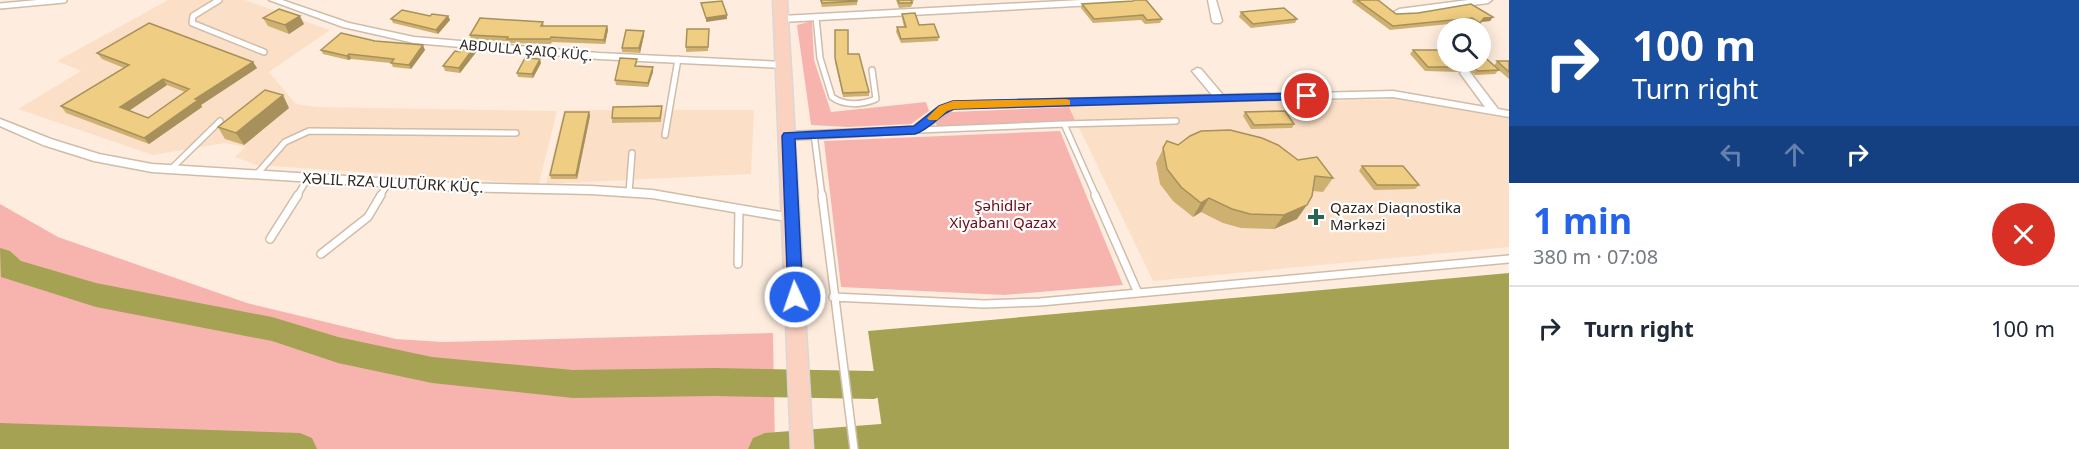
<!DOCTYPE html>
<html lang="en">
<head>
<meta charset="utf-8">
<style>
	:root { --surface:#fff; --page:#f2f2f3; --text:#1f2937; --muted:#747a83; --line:#e0e1e3; --accent:#2563eb }
	body { margin:0; font-family:"Noto Sans",sans-serif; background:var(--page); color:var(--text); height:100vh; display:flex; flex-direction:column; font-size:22px; white-space:nowrap }
	* { box-sizing:border-box; margin:0 }
	p { font-size:20px; color:var(--muted) }
	.icon { flex:none; width:33px; height:33px; fill:none; stroke:currentColor; stroke-width:2; stroke-linecap:round; stroke-linejoin:round }
	.map { position:relative; flex:1; overflow:hidden }
	.sheet { display:flex; flex-direction:column; background:var(--surface); width:570px }
	.sheet>* { flex:none }
	.hud { background:#1a4fa0; color:#fff; overflow:hidden }
	.tools { position:absolute; left:1437px; top:18px; display:grid; gap:12px }
	.tools a { display:grid; place-items:center; width:54px; height:54px; border-radius:50%; background:var(--surface); box-shadow:0 3px 15px #0003; font-size:30px }
	.pin { position:absolute; display:grid; place-items:center; width:51px; height:51px; color:#fff; margin:-26px; border:3px solid #fff; border-radius:50%; box-shadow:0 2px 6px #0007 }
	.me { position:absolute; width:66px; margin:-33px; rotate:357deg; stroke-linejoin:round; filter:drop-shadow(0 0 4px #0008) }
	.turn { display:flex; align-items:center; gap:21px; height:126px; padding:0 24px; font-size:27px }
	.turn .icon { width:78px; height:78px; stroke-width:2.5 }
	.turn b { display:block; font-size:42px; line-height:51px }
	.lanes { display:flex; align-items:center; height:57px; padding:0 24px; background:#0003; justify-content:center; gap:30px; direction:ltr }
	.lanes .off { opacity:.35 }
	.round { display:grid; place-items:center; flex:none; width:63px; height:63px; border-radius:32px; background:var(--page) }
	.headline { display:flex; align-items:center; justify-content:space-between; height:102px; padding:0 24px }
	h1 { font-size:36px; font-weight:700; line-height:45px; color:var(--accent) }
	ul { padding:0; list-style:none }
	li { display:flex; align-items:center; gap:18px; height:84px; padding:0 24px; border-top:2px solid var(--line) }
	li div { flex:1 }
	li b { display:block; font-size:22px }
	li em { font-style:normal }
	main { display:flex; flex:1; min-height:0 }
	.map>svg:first-child { display:block }
</style>
</head>
<body>
<main>
<div class="map">
<svg width="1509" height="449" viewBox="0 0 1509 449">
	<rect width="100%" height="100%" fill="#feedde"/>
	<path fill="#fbe0c7" d="M168,0h77l85,30 -61,42 27,32 21,3 240,4 -18,73 -283,-19 -21,-8 10,-10 -20,-4 -72,12 -135,-46 63,-38 -24,-10z
		M1400,99l109,20v128l-356,34 -84,-174z
		M564,110h190l-3,64 -205,10z"/>
	<path fill="#f7b4af" d="M812,21l2,39 17,52 95,-10 3,9 -18,13 -63,3 -37,-2 -14,-100z
		M1069,107l6,13 -138,6 -2,-5 16,-9z
		M1060,131l63,154 -119,10 -163,-8 -17,-146z
		M0,204l58,33 189,66 149,36 47,3 330,-9 2,116h-775z"/>
	<path fill="#a5a254" d="M1509,273v176h-624l-17,-118z"/>
	<g fill="none" stroke-linecap="round" stroke-linejoin="round">
		<path fill="#a5a254" fill-rule="evenodd" d="M0,248l10,3 11,10 75,22 176,34 66,20 94,20 141,13 141,-2 160,3 11,4 5,10 -5,10 -11,4 -160,-3 -141,2 -141,-15 -94,-20 -66,-22 -176,-34 -95,-30z
			M919,421l12,4 5,11 -5,11 -6,2h-177l5,-11 12,-5z
			M0,423l300,10 12,5 5,11h-317z"/>
		<defs>
			<path id="lane-far1" d="M219,0l-26,16 -1,7 72,29
				M0,6l64,-6
				M816,17l4,41 12,39c12,9 30,8 44,2l-4,-29
				M1064,124l112,-3
				M919,130l145,-6 32,72
				M814,134l8,62
				M665,135l13,-76
				M171,169l49,-48
				M257,174l28,-32 24,-11 207,2
				M629,193l3,-40
				M297,196l11,-18
				M380,196l9,-14"/>
			<path id="lane" d="M822,195l32,254
				M1095,195l43,98
				M270,239l28,-44
				M321,254l47,-37 13,-22
				M738,264l1,-55
				M833,297l151,7 56,-2 469,-43"/>
			<path id="street" d="M269,0h13l67,23 65,14 185,16 186,9 5,3 -5,3 -186,-9 -185,-16 -71,-16z
				M1081,0h54l-4,3 -349,19 -5,-3 5,-3z
				M1208,0h8l6,21 -2,2h-6l-2,-2z
				M1468,0h24l-4,3 -89,12 -5,-3 5,-3z
				M1197,68l4,1 22,26 170,-4 92,16 -25,-34 5,-3 4,1 29,38 11,2v6l-116,-20 -439,11 -30,22 -9,3 -127,7 -5,-4 5,-4 125,-5 26,-20 14,-5 259,-7 -20,-24z
				M0,119l51,20 48,15 53,10 305,19 134,3 61,4 140,24 6,4 -6,4 -140,-24 -61,-4 -134,-3 -305,-19 -58,-11 -51,-16 -43,-19z"/>
			<path id="primary" d="M773,0h14l26,449h-22z"/>
		</defs>
		<use href="#lane-far1" stroke="#d0bca9" stroke-width="8"/>
		<use href="#lane" stroke="#d0bca9" stroke-width="10"/>
		<use href="#street" stroke="#d0bca9" stroke-width="3"/>
		<use href="#primary" stroke="#d9d8d6" stroke-width="3"/>
		<use href="#lane-far1" stroke="#fff" stroke-width="5"/>
		<use href="#lane" stroke="#fff" stroke-width="7"/>
		<use href="#street" fill="#fff" fill-rule="evenodd"/>
		<use href="#primary" fill="#fbd1bf" fill-rule="evenodd"/>
	</g>
	<path fill="#ceb070" fill-rule="evenodd" d="M820,0h37v5l-35,2z
		M896,0h18l-3,7 -12,1z
		M1353,0h25l18,14 97,3 -3,4 -10,1 -3,5 -8,-5 -79,8 -38,-28z
		M1082,4l80,15 -2,4 -15,1 -4,-4 -48,3 -12,-15z
		M1241,12l56,7 -2,4 -44,5 -12,-11z
		M902,14l37,23 -1,4 -37,2 -5,-11 1,-5h7l-2,-9z
		M430,16h18l2,4 -12,14 -45,-11 -2,-4z
		M263,18l41,6 -15,10 -21,-8z
		M543,22l1,4h63l1,4 -3,14 -53,-2 -1,2 -43,-1v-2l-37,-1 -1,-5z
		M709,29l-1,22 -22,1v-5z
		M835,34l13,20 21,38v4l-26,1 -8,-35z
		M644,35l-4,18 -18,-1v-4z
		M375,41l50,9 -14,19 -18,-2 -2,-4 -40,-4 -3,1 -25,-6 -2,-4z
		M475,46l2,5 -17,22 -15,-2 -2,-5 17,-14z
		M1413,50l33,4 34,8 19,8 -4,4 -20,1 -9,-7 -7,4 -34,-1 -15,-17z
		M97,53l156,9 4,6 -56,37 1,2 -53,37 -83,-31 -5,-7 63,-38 -22,-9zM167,85l18,7 -37,26 -19,-7z
		M637,59l-1,7 17,6 -5,15 -32,-2 -1,-5z
		M1497,61h12v18l-15,-13z
		M541,63l-8,15 -15,-1 -1,-4z
		M289,108l-45,37 -19,-6 -7,-12z
		M662,111l-1,11 -49,1v-5z
		M589,112l1,4 -13,63h-26l-1,-4z
		M1245,112l49,12 -2,4 -41,1 -8,-13z
		M1167,141l11,4 120,15 35,18 -10,14 -10,-1 -16,28 -23,10 -33,-1 -18,-5 -22,-11 -8,5 -20,-16 -13,-17 -4,-21z
		M1362,166l57,19 -4,4 -41,1 -15,-19z"/>
	<path fill="#a7905b" d="M727,15v4l-21,3v-4z
		M300,16l4,8 -15,10 -4,-9z
		M448,16l2,4 -12,14 -2,-4z
		M1493,17l-3,4 -10,1 4,-4z
		M607,26l1,4 -3,14 -1,-4z
		M644,31v4l-4,18 -1,-5z
		M423,45l2,5 -14,19 -2,-4z
		M475,46l2,5 -17,22 -1,-5z
		M349,54l2,5 -3,1 -1,-4z
		M540,59l1,4 -8,15 -1,-4z
		M253,62l4,6 -56,37 1,2 -53,37 -5,-6 51,-39z
		M1469,64l-3,4 -7,4 3,-5z
		M653,67v5l-5,15v-4z
		M163,79l4,6 -43,29 -4,-7z
		M283,95l6,13 -45,37 -8,-12z
		M589,112l1,4 -13,63 -1,-4z
		M1209,198l-8,14 -8,5 8,-14z
		M1307,205l-10,14 -23,10 10,-14z"/>
	<path fill="#efcd82" stroke="#a7905b" stroke-width="1.5" fill-rule="evenodd" d="M821,0h36v1l-35,2z
		M898,0h13l1,3h-13z
		M1134,0h12l16,19 -15,1 -4,-5 -49,4 -12,-15 51,-3z
		M1357,0h21l18,14 22,-1 53,-9 22,13 -9,1 -4,5 -8,-5 -79,8z
		M722,1l5,14 -21,3 -5,-15z
		M1284,8l13,11 -44,5 -12,-12z
		M279,9l21,7 -15,9 -22,-7z
		M402,10l28,6 2,-2 16,2 -12,14 -45,-11z
		M915,13l4,12 15,-1 5,13 -38,2 -4,-12h9l-4,-13z
		M480,18l63,4 -2,4h66l-3,14 -53,-3 -1,2h-43l1,-2 -38,-2z
		M149,23l104,39 -58,37 3,1 -54,38 -83,-32 68,-41 -32,-12zM163,79l26,10 -41,29 -28,-11z
		M687,29h22l-1,18h-22z
		M626,30l18,1 -5,17h-17z
		M835,30h13v24h11l10,38 -26,1 -8,-35z
		M341,33l34,8 48,4 -14,20 -18,-2 3,-4 -45,-5 -2,2 -26,-6z
		M464,45l11,1 -16,22 -16,-2 12,-15 5,1z
		M1413,50h30l5,4v8h32v-9l19,17 -21,1 -9,-7 -7,3h-34z
		M525,58l15,1 -8,15 -15,-1z
		M620,58l17,1 -2,7 18,1 -5,16 -33,-3z
		M1497,61h12v11z
		M265,90l18,5 -47,38 -18,-6z
		M662,106l-2,12h-48l1,-11z
		M1285,111l9,13 -40,1 -9,-13z
		M565,112h24l-13,63h-26z
		M1230,130l32,8 16,7 20,15 19,-3 16,21 -18,-2 -3,20 -5,9 -23,10 -34,-1 -18,-5 -23,-11 -8,5 -20,-16 -14,-18 -4,-21 4,-7 11,4 12,-9 11,-5z
		M1362,166h41l16,19h-42z"/>
	<path fill="#2563eb" stroke="#184099" stroke-width="1.5" d="M1307,93l5,3 -1,3 -357,10c-15,5 -23,20 -39,25l-120,5 8,158 -2,5h-11l-2,-5 -6,-161 2,-3 130,-7 25,-20 14,-5z"/>
	<path fill="#f59e0b" d="M1066,99l4,1v5l-116,4 -7,2 -10,9h-8l-2,-2 12,-12 14,-5z"/>
	<path fill="#286652" stroke="#fefefe" stroke-width="2" d="M1313 208h6v6h6v6h-6v6h-6v-6h-6v-6h6z"/>
	<g text-anchor="middle" stroke-width="4.5" stroke-linejoin="round" paint-order="stroke">
		<g font-size="14" fill="#2d251e" stroke="#fefefe">
			<text transform="translate(526 50) rotate(5)" y="5">ABDULLA ŞAIQ KÜÇ.</text>
		</g>
		<g font-size="15" fill="#2d251e" stroke="#fefefe">
			<text transform="translate(393 183) rotate(3)" y="5">XƏLIL RZA ULUTÜRK KÜÇ.</text>
		</g>
		<g font-size="15" fill="#6d0914" stroke="#fefefe">
			<text x="1003" y="211">Şəhidlər<tspan x="1003" dy="17">Xiyabanı Qazax</tspan></text>
		</g>
		<g font-size="15" fill="#2d251e" stroke="#fefefe" text-anchor="start">
			<text x="1330" y="213">Qazax Diaqnostika<tspan x="1330" dy="17">Mərkəzi</tspan></text>
		</g>
	</g>
</svg>
<div class="tools">
<a><svg class="icon" aria-label="search" viewBox="0 0 24 24"><circle cx="10" cy="10" r="6"/><path d="M15 15l6 6"/></svg></a>
</div>
<div class="pin" style="left:1307px;top:96px;background:#d93025"><svg class="icon" aria-label="arrive" viewBox="0 0 24 24"><path d="M6 21V4h12l-3 4 3 4H6"/></svg></div>
<svg class="me" style="left:795px;top:297px" viewBox="-20 -20 40 40"><circle r="17" fill="#2563eb" stroke="#fff" stroke-width="3"/><path d="M0-11L8 9 0 5-8 9z" fill="#fff"/></svg>
</div>
<section class="sheet">
<div class="hud">
<div class="turn"><svg class="icon" aria-label="right" viewBox="0 0 24 24"><path d="M7 20v-9h11M14 6l5 5-5 5"/></svg><div><b>100 m</b>Turn right</div></div>
<div class="lanes"><svg class="icon off" aria-label="left" viewBox="0 0 24 24"><path d="M17 20v-9H6M10 6l-5 5 5 5"/></svg><svg class="icon off" aria-label="ahead" viewBox="0 0 24 24"><path d="M12 20V5M6 11l6-6 6 6"/></svg><svg class="icon" aria-label="right" viewBox="0 0 24 24"><path d="M7 20v-9h11M14 6l5 5-5 5"/></svg></div>
</div>
<div class="headline"><div><h1>1 min</h1><p>380 m · 07:08</p></div><a class="round" style="background:#d93025;color:#fff"><svg class="icon" aria-label="close" viewBox="0 0 24 24"><path d="M6 6l12 12M18 6L6 18"/></svg></a></div>
<ul>
<li><svg class="icon" aria-label="right" viewBox="0 0 24 24"><path d="M7 20v-9h11M14 6l5 5-5 5"/></svg><div><b>Turn right</b></div><em>100 m</em></li>
</ul>
</section>
</main>
</body>
</html>
